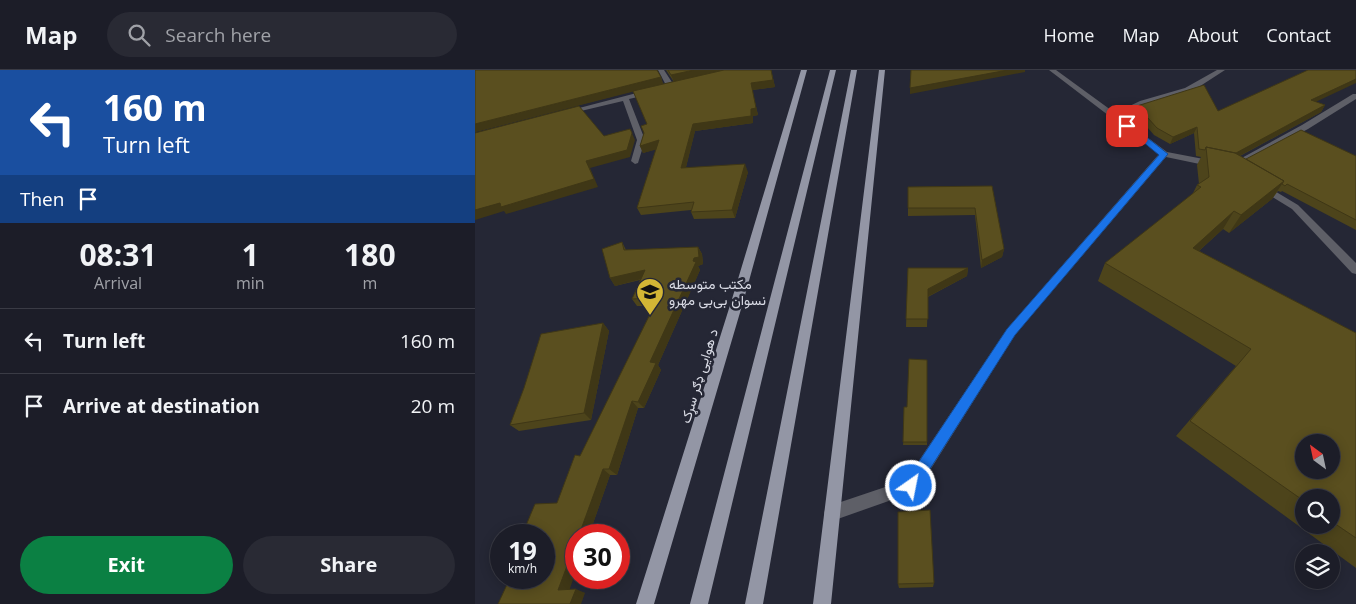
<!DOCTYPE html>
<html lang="en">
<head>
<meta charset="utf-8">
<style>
	:root { --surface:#1c1d28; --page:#292a34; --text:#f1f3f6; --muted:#a0a2a8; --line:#3a3b45; --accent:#0b8043 }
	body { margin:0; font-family:"Open Sans",Vazirmatn,sans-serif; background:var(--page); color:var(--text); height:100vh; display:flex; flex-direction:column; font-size:19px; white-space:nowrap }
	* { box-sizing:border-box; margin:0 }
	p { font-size:16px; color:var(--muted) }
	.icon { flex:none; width:28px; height:28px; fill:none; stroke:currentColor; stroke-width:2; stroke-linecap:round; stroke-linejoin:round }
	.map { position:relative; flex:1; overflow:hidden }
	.details { display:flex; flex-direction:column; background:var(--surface); width:475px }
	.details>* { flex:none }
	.hud { background:#1a4fa0; color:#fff; overflow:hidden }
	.needle { width:32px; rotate:327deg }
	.buttons { position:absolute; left:820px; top:364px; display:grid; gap:10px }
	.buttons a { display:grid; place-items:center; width:45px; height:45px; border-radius:50%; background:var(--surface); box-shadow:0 2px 12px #0003,0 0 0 1px var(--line); font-size:25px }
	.speed { position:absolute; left:15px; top:454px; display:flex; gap:10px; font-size:25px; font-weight:700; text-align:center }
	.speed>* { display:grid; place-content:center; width:65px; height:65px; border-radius:50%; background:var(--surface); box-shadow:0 2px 12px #0003,0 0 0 1px var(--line); line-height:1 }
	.speed small { font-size:12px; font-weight:400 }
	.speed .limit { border:8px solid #d22; background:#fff; color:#111 }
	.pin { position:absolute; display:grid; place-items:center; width:42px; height:42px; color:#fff; margin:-21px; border-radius:10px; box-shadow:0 2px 8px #0006 }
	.me { position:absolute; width:55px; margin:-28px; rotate:33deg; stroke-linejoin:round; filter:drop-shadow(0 0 4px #0008) }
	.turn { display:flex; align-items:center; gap:18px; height:105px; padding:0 20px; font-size:22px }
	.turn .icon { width:65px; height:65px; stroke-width:2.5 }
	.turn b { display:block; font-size:35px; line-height:42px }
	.then { display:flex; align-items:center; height:48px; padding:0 20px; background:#0003; gap:10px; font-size:19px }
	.eta { display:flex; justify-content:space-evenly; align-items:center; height:85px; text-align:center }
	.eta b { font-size:30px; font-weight:700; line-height:35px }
	.primary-button { display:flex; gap:10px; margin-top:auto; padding:10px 20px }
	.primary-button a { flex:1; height:58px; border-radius:30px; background:var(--accent); color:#fff; font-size:20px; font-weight:700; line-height:58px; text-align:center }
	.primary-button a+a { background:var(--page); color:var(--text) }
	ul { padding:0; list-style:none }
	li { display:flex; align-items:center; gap:15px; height:65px; padding:0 20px; border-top:1px solid var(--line) }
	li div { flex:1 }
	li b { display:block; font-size:19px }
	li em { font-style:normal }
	header { display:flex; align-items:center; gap:30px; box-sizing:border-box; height:70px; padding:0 25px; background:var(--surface); border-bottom:1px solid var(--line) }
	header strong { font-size:24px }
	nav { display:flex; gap:28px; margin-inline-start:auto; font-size:18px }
	.search { width:350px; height:45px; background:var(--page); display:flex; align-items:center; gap:12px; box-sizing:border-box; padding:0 18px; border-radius:28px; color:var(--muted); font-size:19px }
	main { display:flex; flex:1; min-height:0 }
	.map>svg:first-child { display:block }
</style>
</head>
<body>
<header>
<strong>Map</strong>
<div class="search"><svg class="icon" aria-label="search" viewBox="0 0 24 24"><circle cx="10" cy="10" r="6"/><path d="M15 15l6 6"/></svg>Search here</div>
<nav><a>Home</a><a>Map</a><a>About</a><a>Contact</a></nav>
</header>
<main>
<section class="details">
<div class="hud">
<div class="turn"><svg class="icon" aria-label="left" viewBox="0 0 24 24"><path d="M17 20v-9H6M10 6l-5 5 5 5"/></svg><div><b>160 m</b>Turn left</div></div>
<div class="then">Then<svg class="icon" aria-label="arrive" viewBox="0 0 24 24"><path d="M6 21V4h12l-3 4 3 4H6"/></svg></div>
</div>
<div class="eta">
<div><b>08:31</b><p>Arrival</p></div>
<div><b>1</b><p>min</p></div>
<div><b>180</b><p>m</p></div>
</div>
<ul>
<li><svg class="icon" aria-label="left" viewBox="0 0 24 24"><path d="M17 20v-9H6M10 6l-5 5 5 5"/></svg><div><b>Turn left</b></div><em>160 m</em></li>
<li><svg class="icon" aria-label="arrive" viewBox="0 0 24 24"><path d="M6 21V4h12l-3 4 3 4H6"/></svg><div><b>Arrive at destination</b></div><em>20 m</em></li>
</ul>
<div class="primary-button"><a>Exit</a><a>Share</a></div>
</section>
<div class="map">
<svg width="881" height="534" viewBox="0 0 881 534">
	<rect width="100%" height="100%" fill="#252735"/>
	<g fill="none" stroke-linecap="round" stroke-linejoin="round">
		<path fill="#5e5f67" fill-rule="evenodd" d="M183,0h6l11,17 -1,2h-6z
			M574,0h7l59,43 25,-12 45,-13 32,-18h8l-34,22 -45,13 -26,12 47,35 47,9 4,3 -4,3 -48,-10 -151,178 -98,156 -85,30 -6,-2 -2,-6 2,-6 80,-27 101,-151 152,-175z
			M177,19l4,2 -1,2 -26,6 16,41 -7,23 -3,1 -4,-3 6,-21 -14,-39 -59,14 -4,-2z
			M878,24h3v5l-48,30 -74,39 -3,1 -4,-3 75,-41z
			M786,113l37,22 58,58v11l-4,-1 -60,-64 -34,-21 -2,-2z"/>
		<path fill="#9396a5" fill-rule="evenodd" d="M326,0h6l-63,229 -90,305h-18l96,-305z
			M355,0h6l-128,534h-18z
			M376,0h6l-94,534h-18z
			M404,0h6l-54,534h-18z"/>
	</g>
	<path fill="#4d441b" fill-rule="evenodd" d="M0,0l186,7 2,7 -22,5 33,-7 -8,-12h105l4,17 -23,3 6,25 -5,1v7l-58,8 -9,36 62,5 -13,46 -41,1 -3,-7v-2l-50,5 -4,-7 19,-59 -13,4 -3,-7 7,-22 -14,-33 -158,41z
		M841,32l9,3 -4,7 -81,44 6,3 110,-3v74l-74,-39 -1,1 -3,-1 -6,8 -43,34 -6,-4 -24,22 157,82v235l-180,-132 60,-70 -138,-85 7,-18 87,-68 5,-10 2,-1 -2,-19 4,-8 -5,-1 -2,-23 -24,11 -16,-9 -20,-23 3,-6 81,5zM829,428h27v27h-27z
		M517,116l12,63 -2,8 -21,11 -6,-53 -67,1v-29z
		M147,172l4,8 72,-3 4,7 1,10 -5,2 2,4 -42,95 3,5 -17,38h-6l-21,67h-7l-21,60h-13l-7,55 16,3 -87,11 59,-101 97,-197h-17l-5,-7 8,-19 -25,6 -5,-8z
		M433,198h60l-1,8 -39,21 -1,30h-21z
		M128,253l6,8 -18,89 -72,11 -9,-6z
		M452,290v85h-24l4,-38z
		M459,513l-1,4 -34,1 -1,-4z"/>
	<path fill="#3f3716" d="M219,0h32l-52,12 -3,-7z
		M296,0l4,17 -23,3 6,25 -5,1v7l-58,8 -11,44 -3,-7 12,-44 58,-15v-26z
		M533,0h17v2l-115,22v-6z
		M186,7l2,7 -188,48v-8z
		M881,9v4l-49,23 4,-6z
		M850,35l-4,7 -93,50 3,-7z
		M722,57l-3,6 -24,11 3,-7z
		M155,59l5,11 -5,17 -40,11 8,19 -92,27 -2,-3 -29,9v-10l25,-7 86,-42z
		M184,70l3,8 -19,5 -3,-7z
		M270,94l3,8 -13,46 -3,-8z
		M809,111l-12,18 -43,34 12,-18z
		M759,141l-11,18 -41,37 11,-18z
		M223,177l4,7 1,10 -5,2 2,4 -42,95 3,5 -17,38 -6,-6 12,-40 43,-101z
		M529,179l-2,8 -21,11 1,-8z
		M493,198l-1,8 -40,21 1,-8z
		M170,200l4,7 -34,9 -5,-8z
		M128,253l6,8 -18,89 -7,-7z
		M157,331l6,7 -21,67 -8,-6z
		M128,399l7,6 -21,60h-10z
		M101,472v29l-8,23 -10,-4z
		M101,519l9,4 -4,11h-11z"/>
	<path fill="#5a4f1f" stroke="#3f3716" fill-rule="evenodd" d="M0,0h182l4,7 -186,47z
		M193,0h26l-23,5z
		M249,0h47l2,10 -22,3 5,25 -5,1v7l-58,8 -12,44 64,-4 -13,46 -41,2 3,-10 -57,6 22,-68 -19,6 4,-13 -3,-7 6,-2 -14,-33z
		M436,0h97l-98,18z
		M833,0h48v9l-45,21 14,5 -89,48 -30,-6 -1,3 -6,-1 -2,-22 -24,10 -16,-9 -20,-22 67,-21 14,26z
		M104,36l25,30 26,-7 2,4 -5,17 -41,11 8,18 -93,28 -1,-4 -25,7v-77z
		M826,60l55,26v64l-69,-36 -2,2 -3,-2 2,-3 -38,-22z
		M731,77l29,6 49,28 -43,34 -7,-4 -41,37 163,85v205l-25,-17v-23h-27v3l-114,-80 61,-72 -146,-86 96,-76 -4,-2 12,-8zM829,372h27v28h-27z
		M517,116l12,63 -22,11 -7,-52h-67v-21z
		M147,172l2,8 74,-3 1,10 -5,1 -1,3 3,1 -46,100 6,1 -18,39 -6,-1 -23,68h-6l-24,66h-3v7l-18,48 18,-1 -6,15h-72l12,-26h34v-43h-22l13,-31 22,-1 18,-48 5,1 78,-158 -26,1 13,-29 -35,8 -8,-29z
		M433,198h60l-40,21v30h-22z
		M128,253l-19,90 -74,12 14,-37 17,-54z
		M434,289l18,1v82h-24l1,-35h3z
		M455,440l4,73 -36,1v-72z"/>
	<path fill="#1a73e8" stroke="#114b97" d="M650,54h5l38,30 -153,181 -99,156 -5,2 -5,-2 -2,-5 2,-5 101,-152 152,-174 -34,-28z"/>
	<defs>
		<symbol id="school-pin" viewBox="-11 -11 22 30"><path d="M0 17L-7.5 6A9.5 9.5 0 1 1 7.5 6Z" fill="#d3b635" stroke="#252735"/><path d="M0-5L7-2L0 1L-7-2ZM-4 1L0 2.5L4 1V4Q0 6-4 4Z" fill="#111"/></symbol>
	</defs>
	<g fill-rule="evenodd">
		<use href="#school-pin" x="159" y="206" width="32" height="43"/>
	</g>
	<g text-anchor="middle" stroke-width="5" stroke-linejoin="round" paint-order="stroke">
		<g font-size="14" fill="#d8dae4" stroke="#252735" text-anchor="start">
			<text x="194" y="219">مکتب متوسطه<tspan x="194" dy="16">نسوان بی‌بی مهرو</tspan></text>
		</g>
		<g font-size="14" fill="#d8dae4" stroke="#252735">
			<text transform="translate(224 306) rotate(-73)" y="5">د هوایی ډګر سړک</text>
		</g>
	</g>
</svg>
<div class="buttons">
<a><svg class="needle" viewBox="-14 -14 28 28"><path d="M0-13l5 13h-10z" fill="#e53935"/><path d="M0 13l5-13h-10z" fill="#a0a2a8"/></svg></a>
<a><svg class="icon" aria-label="search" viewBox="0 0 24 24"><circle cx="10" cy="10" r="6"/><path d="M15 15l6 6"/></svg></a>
<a><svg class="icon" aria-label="layers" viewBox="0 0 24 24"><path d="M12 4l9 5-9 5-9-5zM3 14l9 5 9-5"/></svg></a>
</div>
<div class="speed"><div>19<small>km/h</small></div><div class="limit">30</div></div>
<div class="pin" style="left:652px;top:56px;background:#d93025"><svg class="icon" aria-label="arrive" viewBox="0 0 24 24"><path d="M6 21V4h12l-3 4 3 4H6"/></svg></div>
<svg class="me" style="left:436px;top:416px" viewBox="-20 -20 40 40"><circle r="17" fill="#1a73e8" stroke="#fff" stroke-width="3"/><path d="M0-11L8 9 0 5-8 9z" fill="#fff"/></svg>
</div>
</main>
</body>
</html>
